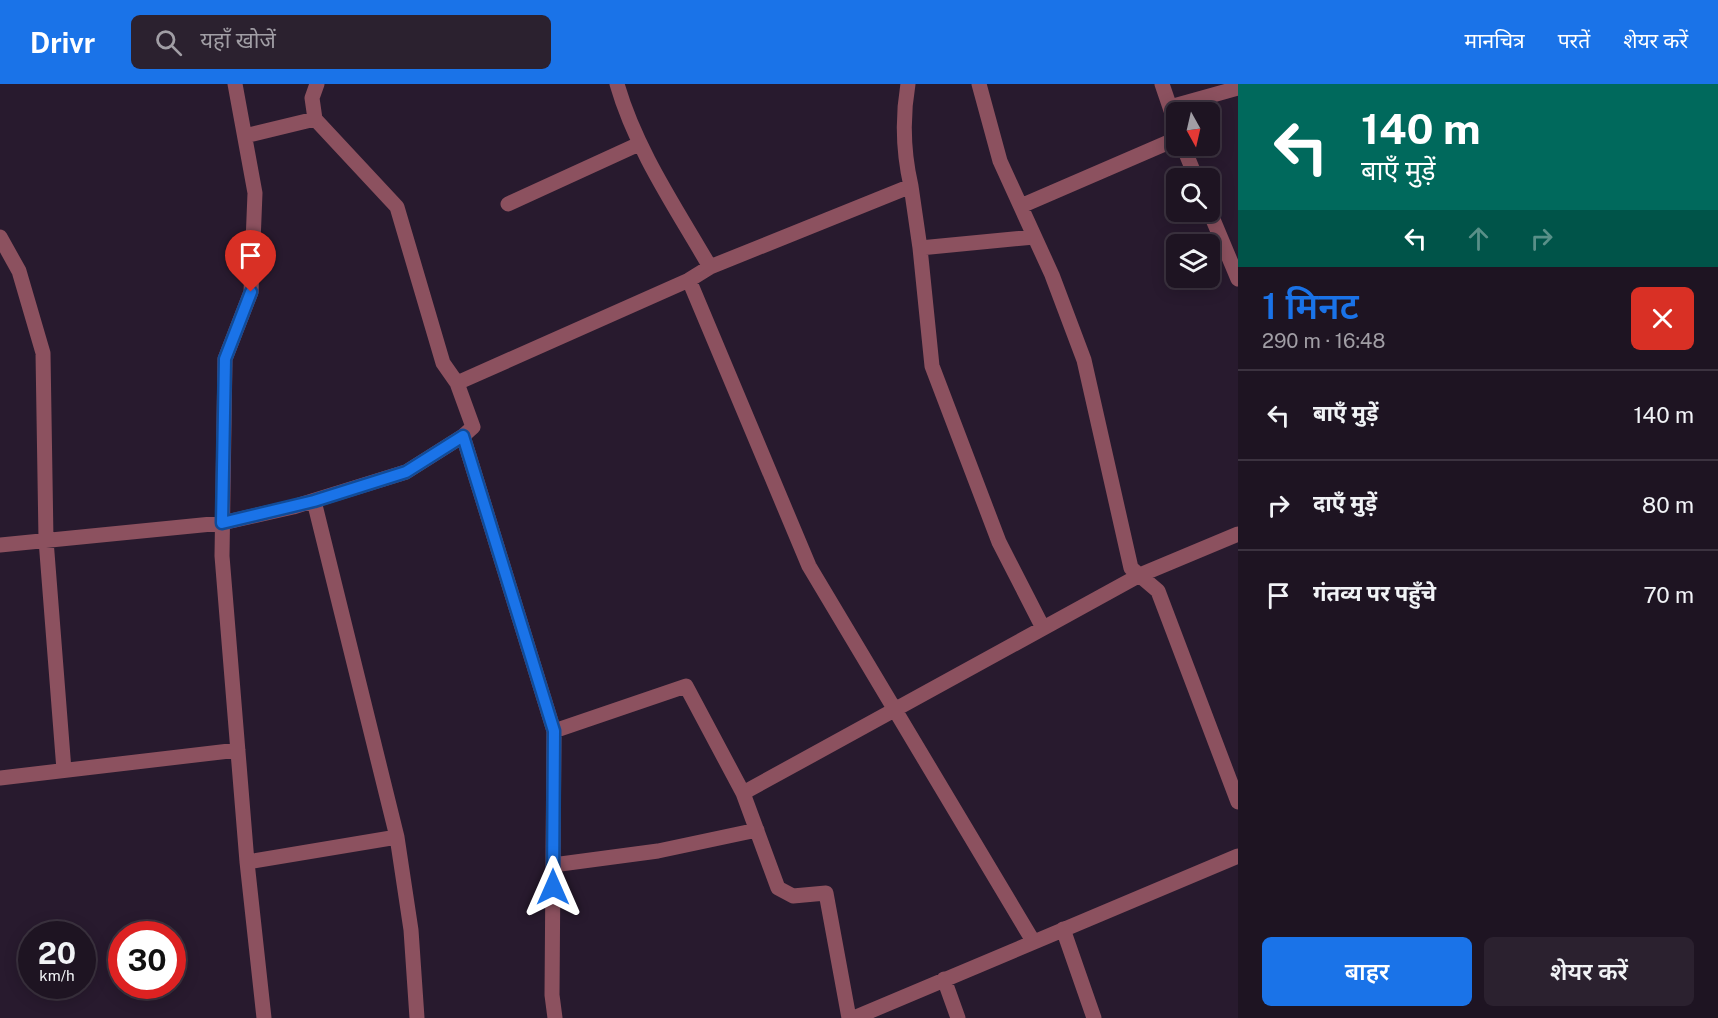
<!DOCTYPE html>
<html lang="hi">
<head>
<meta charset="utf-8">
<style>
	:root { --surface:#1e1422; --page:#2b212f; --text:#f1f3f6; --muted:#a19ea5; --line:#3c3340; --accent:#1a73e8 }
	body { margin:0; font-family:"Public Sans","Noto Sans Devanagari",sans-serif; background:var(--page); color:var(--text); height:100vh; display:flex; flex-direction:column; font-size:22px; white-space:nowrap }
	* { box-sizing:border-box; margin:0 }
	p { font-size:20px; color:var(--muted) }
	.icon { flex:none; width:33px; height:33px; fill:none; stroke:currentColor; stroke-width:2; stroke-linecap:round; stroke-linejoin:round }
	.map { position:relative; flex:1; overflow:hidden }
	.details { display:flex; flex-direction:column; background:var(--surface); width:480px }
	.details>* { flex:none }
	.guide { background:#00695c; color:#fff; overflow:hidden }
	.needle { width:39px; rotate:172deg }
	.tools { position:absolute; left:1166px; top:18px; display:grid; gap:12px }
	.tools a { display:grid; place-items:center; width:54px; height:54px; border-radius:9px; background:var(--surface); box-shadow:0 3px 15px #0003,0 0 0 2px var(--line); font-size:30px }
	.speed { position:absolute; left:18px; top:837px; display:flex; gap:12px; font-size:30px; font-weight:700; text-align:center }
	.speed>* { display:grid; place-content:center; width:78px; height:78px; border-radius:50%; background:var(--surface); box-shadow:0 3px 15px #0003,0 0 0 2px var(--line); line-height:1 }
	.speed small { font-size:15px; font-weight:400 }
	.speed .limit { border:9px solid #d22; background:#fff; color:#111 }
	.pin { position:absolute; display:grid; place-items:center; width:51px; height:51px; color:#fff; margin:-62px -26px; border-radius:50% 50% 50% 0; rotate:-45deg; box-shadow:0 0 6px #0007 }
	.pin .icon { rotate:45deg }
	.me { position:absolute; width:66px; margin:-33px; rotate:0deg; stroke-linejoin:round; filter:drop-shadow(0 0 4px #0008) }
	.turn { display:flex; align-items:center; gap:21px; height:126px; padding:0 24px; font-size:27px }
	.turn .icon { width:78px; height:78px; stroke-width:2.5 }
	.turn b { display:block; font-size:42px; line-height:51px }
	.lanes { display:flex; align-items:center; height:57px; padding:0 24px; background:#0003; justify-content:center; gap:30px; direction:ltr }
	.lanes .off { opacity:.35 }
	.round { display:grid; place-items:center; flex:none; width:63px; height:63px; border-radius:9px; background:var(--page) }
	.head { display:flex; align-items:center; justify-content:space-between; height:102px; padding:0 24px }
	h1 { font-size:36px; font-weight:600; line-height:45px; color:var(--accent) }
	.button { display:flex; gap:12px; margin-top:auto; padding:12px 24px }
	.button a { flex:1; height:69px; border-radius:9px; background:var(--accent); color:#fff; font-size:24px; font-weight:600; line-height:69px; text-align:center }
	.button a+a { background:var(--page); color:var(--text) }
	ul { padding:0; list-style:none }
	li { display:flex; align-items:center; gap:18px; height:90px; padding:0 24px; border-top:2px solid var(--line) }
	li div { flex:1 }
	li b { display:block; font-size:22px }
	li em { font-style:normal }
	header { display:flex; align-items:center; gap:36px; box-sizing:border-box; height:84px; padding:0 30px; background:var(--accent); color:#fff }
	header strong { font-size:28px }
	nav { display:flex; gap:33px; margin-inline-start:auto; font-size:21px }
	.search { width:420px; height:54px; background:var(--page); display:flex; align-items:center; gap:15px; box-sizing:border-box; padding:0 21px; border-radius:9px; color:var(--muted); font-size:22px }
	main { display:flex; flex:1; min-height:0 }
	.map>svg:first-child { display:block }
</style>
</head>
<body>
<header>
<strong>Drivr</strong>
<div class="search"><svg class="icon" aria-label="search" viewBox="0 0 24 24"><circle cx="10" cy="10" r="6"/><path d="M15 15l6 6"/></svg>यहाँ खोजें</div>
<nav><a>मानचित्र</a><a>परतें</a><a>शेयर करें</a></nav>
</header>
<main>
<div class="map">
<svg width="1238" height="934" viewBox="0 0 1238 934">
	<rect width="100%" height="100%" fill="#281a2e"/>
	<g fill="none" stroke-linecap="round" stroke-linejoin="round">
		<path stroke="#8c515f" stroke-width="15" d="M235,0l20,109 -4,99 -26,67 -3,197 25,306 17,156
			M617,0c19,66 59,124 93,183l-21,13 120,286 224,375
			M908,0c-6,35 -5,67 3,102
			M979,0l21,77 52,114 32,85 47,208 27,23 80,211
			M1162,0l14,41
			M1170,23l68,-19
			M315,35l-3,-21 5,-14
			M245,52l70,-17 82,88 46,156 14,20 16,44 -10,9 91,295 -2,264 3,23
			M1183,62l13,32
			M508,120l131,-60
			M1021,122l155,-67
			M1209,126l29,69
			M0,153l19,34 24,82 3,187 18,230
			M920,164l12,118 67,176 44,86
			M710,183l201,-81 9,62 114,-11
			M457,299l232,-103
			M314,417l83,336 14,93 6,88
			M0,461l222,-22 71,-16 113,-35 57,-36
			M554,647l132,-45 57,107
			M0,694l238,-28
			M247,778l150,-25
			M553,781l105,-14 99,-21
			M1063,845l31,89
			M944,895l14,39
			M849,934l-23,-125 -33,3 -15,-8 -35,-95 397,-218 98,-41
			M854,934l384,-162"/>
	</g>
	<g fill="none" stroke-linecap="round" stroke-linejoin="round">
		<defs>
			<path id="route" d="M251,208l-26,67 -3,164 92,-22 92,-29 57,-36 91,295 -1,156"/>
		</defs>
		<use href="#route" stroke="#114b97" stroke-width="15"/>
		<use href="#route" stroke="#1a73e8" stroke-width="10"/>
	</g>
</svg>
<div class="tools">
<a><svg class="needle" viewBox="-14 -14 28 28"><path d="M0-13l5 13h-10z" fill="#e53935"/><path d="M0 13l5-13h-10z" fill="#a19ea5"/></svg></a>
<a><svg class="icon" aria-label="search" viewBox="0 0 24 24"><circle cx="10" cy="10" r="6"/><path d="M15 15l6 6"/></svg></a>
<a><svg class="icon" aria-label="layers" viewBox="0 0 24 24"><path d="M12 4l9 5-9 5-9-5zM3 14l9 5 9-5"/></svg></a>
</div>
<div class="speed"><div>20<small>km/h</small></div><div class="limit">30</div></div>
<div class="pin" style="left:251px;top:208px;background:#d93025"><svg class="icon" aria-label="arrive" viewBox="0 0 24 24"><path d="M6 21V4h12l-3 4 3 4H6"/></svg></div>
<svg class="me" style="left:553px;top:803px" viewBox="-20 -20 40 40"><path d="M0-17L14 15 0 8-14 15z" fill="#1a73e8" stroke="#fff" stroke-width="4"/></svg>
</div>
<section class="details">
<div class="guide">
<div class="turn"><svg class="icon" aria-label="left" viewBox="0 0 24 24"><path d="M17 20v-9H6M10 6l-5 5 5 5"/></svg><div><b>140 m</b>बाएँ मुड़ें</div></div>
<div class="lanes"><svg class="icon" aria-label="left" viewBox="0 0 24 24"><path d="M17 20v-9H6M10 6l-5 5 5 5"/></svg><svg class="icon off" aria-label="ahead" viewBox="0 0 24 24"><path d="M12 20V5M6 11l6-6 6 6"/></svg><svg class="icon off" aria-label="right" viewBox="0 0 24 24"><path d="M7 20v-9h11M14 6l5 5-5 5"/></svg></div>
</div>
<div class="head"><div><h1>1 मिनट</h1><p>290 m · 16:48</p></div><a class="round" style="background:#d93025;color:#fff"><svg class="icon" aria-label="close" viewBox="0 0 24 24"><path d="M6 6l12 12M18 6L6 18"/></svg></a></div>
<ul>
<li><svg class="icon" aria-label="left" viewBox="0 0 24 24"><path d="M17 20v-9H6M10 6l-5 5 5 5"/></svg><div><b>बाएँ मुड़ें</b></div><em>140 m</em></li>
<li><svg class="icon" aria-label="right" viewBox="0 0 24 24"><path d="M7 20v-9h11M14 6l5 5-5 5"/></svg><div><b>दाएँ मुड़ें</b></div><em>80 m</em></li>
<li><svg class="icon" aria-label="arrive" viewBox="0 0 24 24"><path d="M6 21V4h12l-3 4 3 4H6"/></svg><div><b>गंतव्य पर पहुँचे</b></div><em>70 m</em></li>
</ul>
<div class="button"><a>बाहर</a><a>शेयर करें</a></div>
</section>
</main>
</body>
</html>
